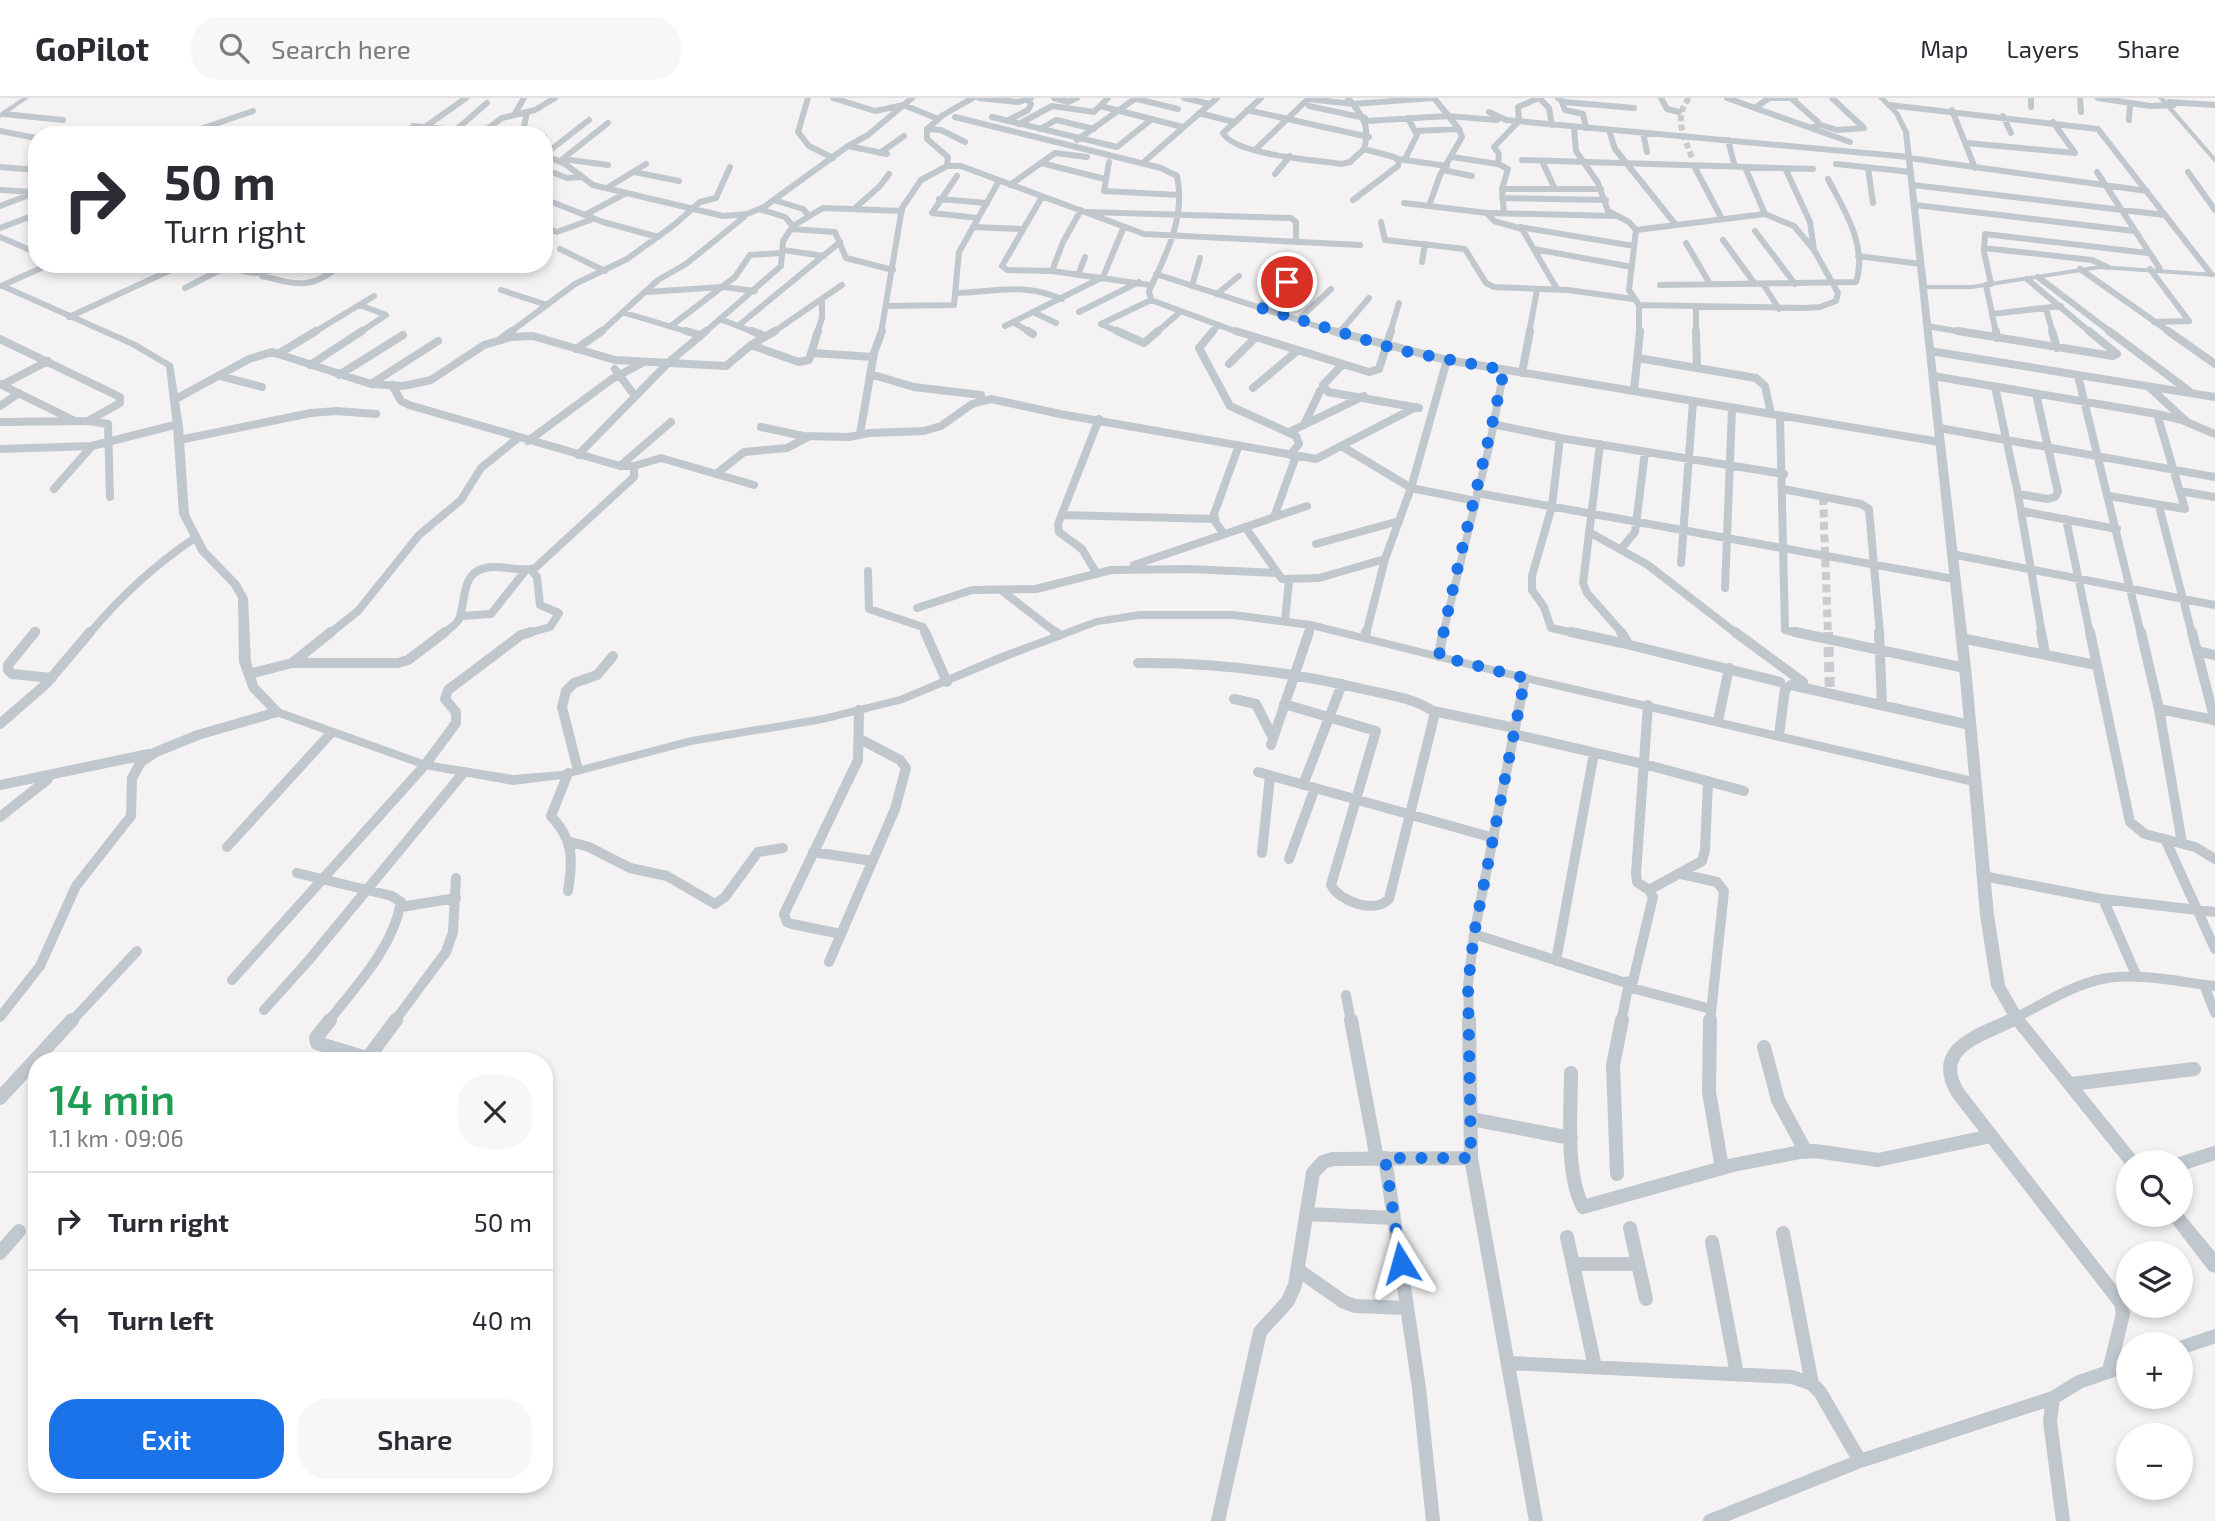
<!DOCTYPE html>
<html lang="en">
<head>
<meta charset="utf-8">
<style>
	:root { --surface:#fff; --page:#f7f7f7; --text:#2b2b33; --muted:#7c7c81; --line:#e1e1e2; --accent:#1a73e8 }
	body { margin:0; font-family:"Exo 2",sans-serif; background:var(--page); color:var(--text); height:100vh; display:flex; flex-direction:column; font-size:26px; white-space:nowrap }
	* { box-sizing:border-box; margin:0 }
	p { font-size:23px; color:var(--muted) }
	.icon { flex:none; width:38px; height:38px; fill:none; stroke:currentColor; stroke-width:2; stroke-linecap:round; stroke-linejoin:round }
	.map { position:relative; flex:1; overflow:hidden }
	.sheet { position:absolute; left:28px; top:954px; width:525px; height:441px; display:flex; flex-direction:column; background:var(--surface); border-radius:28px; box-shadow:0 4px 10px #0003 }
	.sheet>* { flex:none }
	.top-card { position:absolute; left:28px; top:28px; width:525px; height:147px; border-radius:28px; box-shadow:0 4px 10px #0003; background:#fff; color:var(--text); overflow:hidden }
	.controls { position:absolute; left:2116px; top:1052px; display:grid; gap:14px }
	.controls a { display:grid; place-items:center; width:77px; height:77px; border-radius:50%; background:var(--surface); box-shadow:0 4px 10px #0003; font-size:35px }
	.pin { position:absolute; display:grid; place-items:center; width:60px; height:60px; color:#fff; margin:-30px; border:4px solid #fff; border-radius:50%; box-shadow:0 2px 7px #0007 }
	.me { position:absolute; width:77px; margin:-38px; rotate:352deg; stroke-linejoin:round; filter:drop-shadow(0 0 5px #0008) }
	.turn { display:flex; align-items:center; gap:24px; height:147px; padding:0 21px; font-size:32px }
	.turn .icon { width:91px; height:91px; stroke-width:2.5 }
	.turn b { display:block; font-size:49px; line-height:60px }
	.round { display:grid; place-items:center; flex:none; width:74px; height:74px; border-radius:28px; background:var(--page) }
	.head { display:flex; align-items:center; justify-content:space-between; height:119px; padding:0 21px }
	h1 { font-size:42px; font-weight:600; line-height:52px; color:#1e9e55 }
	.button { display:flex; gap:14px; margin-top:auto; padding:14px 21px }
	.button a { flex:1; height:80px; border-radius:28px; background:var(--accent); color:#fff; font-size:28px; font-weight:600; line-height:80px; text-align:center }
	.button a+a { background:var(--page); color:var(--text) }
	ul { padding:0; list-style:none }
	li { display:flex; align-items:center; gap:21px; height:98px; padding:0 21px; border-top:2px solid var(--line) }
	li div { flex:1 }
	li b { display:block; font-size:26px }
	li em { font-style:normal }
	header { display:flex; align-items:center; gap:42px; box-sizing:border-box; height:98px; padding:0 35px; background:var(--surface); border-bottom:2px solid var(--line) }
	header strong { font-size:33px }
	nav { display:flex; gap:38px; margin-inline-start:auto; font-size:24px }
	.search { width:490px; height:63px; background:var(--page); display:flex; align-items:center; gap:18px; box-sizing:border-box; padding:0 24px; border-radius:28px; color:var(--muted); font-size:26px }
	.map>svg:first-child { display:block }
</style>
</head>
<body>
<header>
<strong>GoPilot</strong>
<div class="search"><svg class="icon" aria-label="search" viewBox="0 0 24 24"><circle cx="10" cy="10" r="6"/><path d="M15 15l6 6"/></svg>Search here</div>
<nav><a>Map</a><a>Layers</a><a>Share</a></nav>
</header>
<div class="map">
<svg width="2215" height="1423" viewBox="0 0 2215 1423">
	<rect width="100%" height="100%" fill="#f4f2f3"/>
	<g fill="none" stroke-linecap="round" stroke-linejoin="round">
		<path stroke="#cacbce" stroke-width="6" stroke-dasharray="6 3.5" stroke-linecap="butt" d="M1689,0c-16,21 -5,37 3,60"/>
		<path stroke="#cacbce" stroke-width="8" stroke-dasharray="8 4.5" stroke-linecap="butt" d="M1823,399l5,137"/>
		<path stroke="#cacbce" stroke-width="10" stroke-dasharray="10 5" stroke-linecap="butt" d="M1828,534l2,61"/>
		<path stroke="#c0c7cd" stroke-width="6" d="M808,0l-10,34 11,14 24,12
			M833,0l42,13 29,-6 34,14
			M979,0l40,4 12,-4
			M1054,0l14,4 9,-4
			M1133,0l45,11
			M1184,0l26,6
			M1261,0l-38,35c11,22 93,27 118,31l9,-2 14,-13
			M1348,0c14,17 23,28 16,51l30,8 5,4 -1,5 -45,34
			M1539,0l10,10 3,17
			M1558,0l6,4 70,6
			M1661,0l6,11 12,3
			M1727,0l123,44
			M1791,0l27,24v3l-6,2
			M2031,0v9
			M2080,0l1,14
			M2098,0l52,8 24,-1
			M1308,1l45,5 80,-6
			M1562,4l3,8 18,4 3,14
			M2169,4l46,3
			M1889,7l209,24 67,86 -252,-30
			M1100,8l83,21
			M1309,8l56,12
			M1755,10l14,-10h26
			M1247,12l122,27
			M1952,12l23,58
			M527,14l-3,15 9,8
			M1489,14l17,8 403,37
			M1199,15l35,9
			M4,16l59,6
			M514,17l10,-17
			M2003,18l8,17
			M955,19l206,51 16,8c9,41 -11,79 -28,115l2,9 89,33
			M992,19l125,30 35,-28
			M2129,22l1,-17
			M1007,23l21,-11 3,-6 -3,-4
			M1367,23l80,-5 50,4
			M1019,26l33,-18 42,6 14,-14
			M1821,27l16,5 27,-2 -32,-30
			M413,28l42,4
			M425,29l41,-29
			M1574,29l2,24 22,32 10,28 21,11 7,8 -7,60 10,15v28
			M927,31l14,1 24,12
			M1040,31l16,-9 38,9
			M1609,32l6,19 61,76
			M0,33l36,7
			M1416,33l43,-2
			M1643,35l4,19
			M183,37l70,-24
			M450,37l37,-32
			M479,37l23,-17 33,-8 20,-12
			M544,39v4
			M1077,42l59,-42
			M1728,42l7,27
			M1967,45l108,10 -22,-31
			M848,48l39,8
			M1255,52l54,-52
			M880,55l24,-17
			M544,57l21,9 28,21 130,31 24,-2 17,-7 84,-61 20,-11 44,-37
			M544,57l45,-35
			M1452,59l46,7 10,5 -6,20 2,25
			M1909,60l238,33
			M563,61l45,6
			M1398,61l49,7
			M1405,61l12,-24 -9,-17
			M1522,62l291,9
			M560,63l48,-38
			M1145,63l72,-63
			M1542,63l13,28
			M1109,64l-5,29 75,4
			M1041,65l64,16
			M1498,66l1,-10 -5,-7 25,-26 -1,-14 21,-9
			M1836,66l75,8
			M947,68l1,-9 -21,-18v-10l16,-14 30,-17
			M1694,68l28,53
			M0,69l37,3
			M1868,70l5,35
			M544,71l23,9 14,-1
			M1443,72l29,6
			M634,74l45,9
			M2097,74l63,97
			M2188,74l27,38
			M1275,76l15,-18
			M957,78l-25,37 46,5
			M1010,87l45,-32 32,4
			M607,90l39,-24
			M1502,91h99
			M0,92l33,2
			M1042,99l-40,69 5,4 45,1
			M1502,100l104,2
			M544,101l59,23 55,15
			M939,101l48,4
			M774,102l29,9 5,6
			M1404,105l83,10 7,8 28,8 35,60
			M1915,107l219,26
			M0,108l37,-14
			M1429,108l11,-31 22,-38 -3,-8 -25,-31
			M854,111l26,-23 9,-12
			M1081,112l-18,32 -11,29 98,14
			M1087,114l204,6 5,4v20
			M1489,115l126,3
			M1765,116l29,12 20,24
			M585,117l41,-22
			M2165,117l46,59
			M1381,124l4,18 80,9 21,34 8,4 74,3 65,9
			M793,128l30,-18 79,3
			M544,129l13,5 36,-13
			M973,129l48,2
			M1520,129l114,19
			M0,130l37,-14
			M791,131l44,3 11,26 47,12
			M1636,132l129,-16 -20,-47
			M1755,133l40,53
			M0,139l37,16
			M1723,142l32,44
			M1686,145l24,41
			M1984,150l108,12 15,7
			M560,151l45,22
			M1534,151l98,18
			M783,152l41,6
			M1858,158l63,8
			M1422,164l3,-18
			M218,166c29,9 40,14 69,0
			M2080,171l91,64
			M2150,171l39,52 -35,1
			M1156,176l182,59
			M1078,177l7,-18
			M262,178c35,9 51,14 79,-12
			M2038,179l74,56
			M2027,181l64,54
			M1763,186l16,25
			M1991,186l-7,-32 1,-18 163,19
			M1660,187l196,-3c12,-36 -12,-72 -28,-103
			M1986,187l10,48
			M1,188l49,-22
			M1192,188l8,-28
			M185,190l43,-22
			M501,192l46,15
			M646,194l77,-5 32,4
			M955,195c41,-1 67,-11 107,6
			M1217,196l22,-18
			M1639,207l166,3 15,-1 16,-6 2,-8 -24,-43 -4,-28 -25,-54
			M887,208l67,-1 5,-53 40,-71
			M1258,209l29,-25
			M1696,210v25
			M2046,211l7,24
			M1033,214l23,11
			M1079,214l60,-30
			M625,215l67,20
			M1992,216l69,-8
			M69,219l115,-53
			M720,221l36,14
			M1298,222l33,-31
			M1013,224l18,11
			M671,228l64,-49 15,-22 32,-2
			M738,228l102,-84
			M1005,228l98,-49 20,-48
			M1927,228l41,7
			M313,235l61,-37
			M359,235l27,-18 -26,-10
			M509,235l66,-49 52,-25 47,-34 26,-23 16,-4 14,-31
			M600,235l58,-53 28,-16 58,-47
			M704,235l77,-67 2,-25 10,-15 -8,-9 -26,-8
			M772,235l70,-48
			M817,235l5,-15v-17
			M881,235l21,-125 19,-28 26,-14h14l183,68 216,11
			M1121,235l-20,-9 50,-24
			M1156,235l24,-21
			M1212,235l6,-8
			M1339,235l30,-35
			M1390,235l9,-30
			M1529,235l8,-43"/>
		<path stroke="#c0c7cd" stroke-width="8" d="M686,233l14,4
			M752,233l13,5
			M1028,233l5,3
			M1117,233l27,12 14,-12
			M1213,233l-14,17 31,58 66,30 3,8 -9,11
			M1236,233l133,41 10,-3 12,-38
			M1333,233l114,29 493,82
			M1696,233l1,36
			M1958,233l155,25 4,-2
			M1996,233l1,7
			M2052,233l5,17
			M2089,233l28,23
			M2109,233l80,60
			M2168,233l47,33
			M1339,235l2,-2
			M0,241l120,58v6l-32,18
			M501,241l11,-8
			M751,247l48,17 10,-2 9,-29
			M576,251l26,-18
			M1930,253l285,46
			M813,255l60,4
			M278,256l38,-23
			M1638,260l118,20 9,8 6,28
			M1229,266l26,-26
			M1343,266l-20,21 5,7 91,16
			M310,267l52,-34
			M615,271l19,26
			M1522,275l8,-42
			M870,276l44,13 67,8
			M339,277l64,-40
			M220,278l42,11
			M1933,278l224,38 28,95 -76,-13
			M2078,278l63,258
			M0,286l73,36
			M371,286l67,-43
			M2,287l46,-24
			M392,287l9,16 8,4 211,61h14l27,-8 93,27
			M1995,289l23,107 24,140
			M2149,289l37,34
			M1253,290l44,-37
			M1634,293l6,-60
			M174,302l75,-41 23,-7 99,32 32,2 28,-6 53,-35 27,-8 22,-1 82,24 111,6 25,-21 24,-14
			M0,308l19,-13
			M2157,316l25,6 33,14
			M1780,318l5,214 19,4
			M0,324l88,-1 20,3 2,73
			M1492,326l68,14 224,36
			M1304,327l16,-34
			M761,329l42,9 46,1 20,-4 55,-2 17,-5 31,-22 19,-5 69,15 256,45 100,-52
			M1939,330l276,49
			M1289,334l75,-36
			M860,336l14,-81 8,-22
			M1560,340l-8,68 -20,70v14l12,17 7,21 28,6
			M179,342l132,-27 25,-2 40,3
			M528,343l84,-62 30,-16
			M1600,346l-17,139 4,10 36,41
			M1343,349l68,41 65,13
			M0,351l92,-3 86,-22
			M578,357l91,-93 37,-31
			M620,368l51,-44
			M716,376l28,-22 43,-4 23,-12
			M54,391l38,-43
			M1783,391l78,15 8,5 11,125
			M2180,393l35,6
			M1477,395l477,86
			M2018,396l30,5 7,-2 3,-5 -22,-98
			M2159,408l33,128
			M2021,413l96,18
			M1062,417l152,4
			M1274,419l22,-61
			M2066,421l24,115
			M1245,429l37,52 37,-1 66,-19
			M1589,434l59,33 89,69
			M1224,436l-8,-11 -2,-9 25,-69
			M1316,446l83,-23
			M1621,451l14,-17 10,-80
			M1951,456l264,51
			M1681,465l12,-161
			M1134,467l173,-59
			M868,473l1,38 54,18 3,7
			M1097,476l-15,-25 -23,-17 -1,-8 41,-105
			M1725,490l7,-180
			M1001,492l57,44
			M917,510l55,-18 64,-1 75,-19 78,-1 88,4
			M461,518l30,-2 34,-43
			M1285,522l4,-39
			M34,536l2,-3
			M89,536c32,-38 65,-69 106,-96
			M329,536l29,-23 61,-76 42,-35 20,-32 37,-30
			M442,536c6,-4 14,-9 17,-15 7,-18 2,-46 26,-51 17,-4 33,5 50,0l99,-91v-11
			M525,536l25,-7 9,-14 -19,-8 -3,-28 -5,-6
			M1308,536l3,-9
			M1366,536l19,-75 26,-71 36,-128
			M1443,536l47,-191 14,-73"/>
		<path stroke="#c0c7cd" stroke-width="10" d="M35,534l-27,33v5l4,4 40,4
			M925,534l22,50
			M1055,534l4,3
			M1571,534l51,11 4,-3 -5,-8
			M1735,534l68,50 1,5
			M1795,534l170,36
			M1879,534l3,73
			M2041,534l4,22
			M2090,534l40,190 15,12 50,13 20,12
			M2141,534l18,77 23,134
			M2192,534l23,89
			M1365,539l1,-5
			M1961,540l135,27
			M1622,545l158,39
			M2197,553l18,4
			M1439,558l4,-24
			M292,565l39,-31
			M1138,565c78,-1 153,9 229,27 23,5 46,8 66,21l1,6 -45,182c-15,15 -49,3 -58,-14l45,-154 -92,-27
			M249,576l43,-11h106l10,-3 37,-28
			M1234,601l22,5 17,34
			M2159,611l56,11
			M1433,613l82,17
			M1718,623l11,-53
			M0,626l46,-40 44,-52
			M1514,636l130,30 100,27
			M1779,637l6,-46 6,-4 179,40
			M1271,647l38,-113
			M578,672l-16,-63 4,-16 8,-8 23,-8 16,-19
			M1258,674l236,66
			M568,675l-17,43c23,24 22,44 17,75
			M0,687l149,-31
			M1303,687l39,-101
			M0,719l48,-38
			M2165,741l50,110
			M571,744l18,5 41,21 37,8 48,28 10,-7 33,-45 25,-4
			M227,749l104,-114
			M813,754l60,9
			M1262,755l8,-77
			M1289,761l26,-71
			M297,775l95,23 9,6c-8,46 -45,84 -73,120
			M1681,776l36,8 7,9 -14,131
			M1983,778l120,23 112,13
			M1649,792l53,-29 3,-11 3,-69
			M2103,801l34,78
			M401,809l55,-9
			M841,836l-49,-10 -5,-2 -3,-8 74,-154 1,-50
			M1474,836l149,48 10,-1 20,-84 -4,-7 -12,-8 -1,-8 12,-169
			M1556,863l38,-208
			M829,864l66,-153 11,-41 -6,-8 -40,-21
			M232,882l193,-215 31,-42v-11l-11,-13 3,-9 73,-55 10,-3
			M2204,887l11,28
			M1628,889l83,22
			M1346,897l5,27
			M264,912l45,-50 155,-188
			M0,919l40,-51 36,-80 55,-70 1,-38 9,-16 15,-10 42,-17 79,-23
			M71,924l66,-71
			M394,924l52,-70 7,-20 3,-54
			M1469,924l-1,-37 6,-51 51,-256
			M1621,924l8,-39
			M2008,924c30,-15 61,-36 94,-43 36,-7 77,3 113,7"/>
		<path stroke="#c0c7cd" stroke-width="14" d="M330,922l-14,18 1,5 56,17
			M1351,922l26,139
			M1469,922l2,138 65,363
			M1710,922l-1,72 13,76
			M2012,922c-33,16 -81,28 -54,73l163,210 2,11 -14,57
			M1764,949l14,53 28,52
			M367,961l29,-39
			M1571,975c0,38 -6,100 12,134l150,-42 67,-13 15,-1 63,9 113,-24
			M2071,986l123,-15
			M0,1000l72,-78
			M1471,1021l100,19
			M1385,1060l34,230 14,133
			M2180,1066l35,-11
			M1617,1076l-4,-109 9,-45
			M1307,1116l87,4
			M1630,1130l16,71
			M1783,1135l29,151
			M1567,1139l28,130
			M1712,1144l25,132
			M0,1155l19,-22
			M1573,1166h65
			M1298,1172l46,32 11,4 52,2
			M2180,1250l35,-12
			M1509,1265l283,14 20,7 8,8 40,69
			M1218,1423l42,-189 28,-31 7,-16 18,-112 10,-11 10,-3 138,-1
			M1710,1423l150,-60 193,-63
			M2063,1423l-13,-100 3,-23 26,-16 49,-17"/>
		<path fill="#c0c7cd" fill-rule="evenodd" d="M22,0h7l-29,20v-5z
			M1878,0h7l14,14 10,20 18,153h45l128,-20 115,8v4l-115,-8 -128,20h-45l44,379 23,247 11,70 17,30 115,142 3,5h-12v6l-116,-145 -21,-37 -11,-71 -11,-130 -444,-103 -214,-53 -78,-10h-94l-41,6 -89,34 -106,44 -80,20 -132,22 -129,34 -49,6 -88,-16 -152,-54 -24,-25 -10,-28 -1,-64 -7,-12 -32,-33 -20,-39 -6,-88 -7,-59 -36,-21 -130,-58v-5h3l133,59 37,22 10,62 6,88 18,35 32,33 9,16 3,64 7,23 23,24 145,52 87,14 49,-4 129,-34 132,-22 77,-19 101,-43 95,-35 43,-7h94l78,10 214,53 444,102 -10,-108 -56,-536 -9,-18z
			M2158,0h6l51,59v6z
			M2180,1112l35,42v21l-6,-2 -40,-52 -3,-5h14z"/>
	</g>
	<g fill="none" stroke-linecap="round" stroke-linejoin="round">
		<path stroke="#1a73e8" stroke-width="12" stroke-dasharray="0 21.6" d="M1287,184l-29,25 141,43 105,20c-20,96 -47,190 -65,286l86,22 -51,256 -6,51 3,173h-86l16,105"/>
	</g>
</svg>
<div class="controls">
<a><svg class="icon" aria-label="search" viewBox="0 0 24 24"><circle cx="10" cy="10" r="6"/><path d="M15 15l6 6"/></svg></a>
<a><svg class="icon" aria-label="layers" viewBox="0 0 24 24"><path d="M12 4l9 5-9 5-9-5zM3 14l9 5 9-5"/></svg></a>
<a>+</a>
<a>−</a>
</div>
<div class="pin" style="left:1287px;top:184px;background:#d93025"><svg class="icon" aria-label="arrive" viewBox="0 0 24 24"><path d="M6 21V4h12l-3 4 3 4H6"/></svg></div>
<svg class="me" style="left:1401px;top:1165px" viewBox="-20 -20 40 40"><path d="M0-17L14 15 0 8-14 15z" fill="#1a73e8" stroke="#fff" stroke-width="4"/></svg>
<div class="top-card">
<div class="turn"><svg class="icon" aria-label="right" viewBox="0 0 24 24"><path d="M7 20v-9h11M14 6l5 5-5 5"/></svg><div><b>50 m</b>Turn right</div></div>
</div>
<section class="sheet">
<div class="head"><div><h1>14 min</h1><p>1.1 km · 09:06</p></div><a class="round"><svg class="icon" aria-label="close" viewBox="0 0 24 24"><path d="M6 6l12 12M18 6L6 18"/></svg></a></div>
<ul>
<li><svg class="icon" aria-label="right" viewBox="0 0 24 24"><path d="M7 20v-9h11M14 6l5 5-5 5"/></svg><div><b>Turn right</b></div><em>50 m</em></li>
<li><svg class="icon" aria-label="left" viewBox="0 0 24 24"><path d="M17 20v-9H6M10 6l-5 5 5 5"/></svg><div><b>Turn left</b></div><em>40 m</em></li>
</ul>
<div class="button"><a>Exit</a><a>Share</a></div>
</section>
</div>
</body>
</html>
